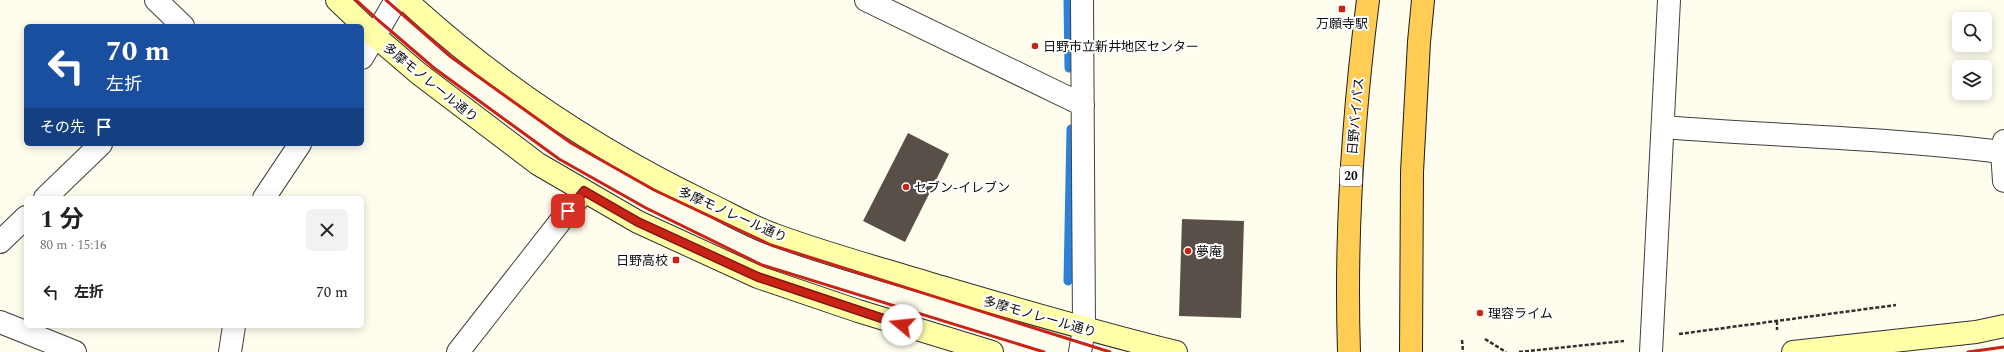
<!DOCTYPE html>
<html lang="ja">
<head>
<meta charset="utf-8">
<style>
	:root { --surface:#fff; --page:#f2f2f2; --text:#222; --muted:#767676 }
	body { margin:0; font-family:Spectral,"Noto Sans JP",serif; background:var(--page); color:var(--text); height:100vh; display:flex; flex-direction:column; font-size:15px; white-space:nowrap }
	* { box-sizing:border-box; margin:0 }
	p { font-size:13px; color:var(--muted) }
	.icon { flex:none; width:22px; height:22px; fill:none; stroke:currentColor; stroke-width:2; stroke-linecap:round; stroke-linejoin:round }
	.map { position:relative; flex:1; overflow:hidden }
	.sheet { position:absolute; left:24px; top:196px; width:340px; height:132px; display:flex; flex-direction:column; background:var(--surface); border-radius:6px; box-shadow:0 2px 10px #0003 }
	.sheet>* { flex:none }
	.guide { position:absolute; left:24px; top:24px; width:340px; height:122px; border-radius:6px; box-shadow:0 2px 10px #0003; background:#1a4fa0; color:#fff; overflow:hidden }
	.fabs { position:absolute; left:1952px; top:12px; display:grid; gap:8px }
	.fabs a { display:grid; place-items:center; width:40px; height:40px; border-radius:6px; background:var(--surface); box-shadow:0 2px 10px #0003; font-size:20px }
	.pin { position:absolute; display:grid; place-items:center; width:34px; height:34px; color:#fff; margin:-17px; border-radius:8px; box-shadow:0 2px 6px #0006 }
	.me { position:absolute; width:44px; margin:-22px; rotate:287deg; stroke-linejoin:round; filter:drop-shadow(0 0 3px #0008) }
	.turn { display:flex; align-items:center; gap:14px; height:84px; padding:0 16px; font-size:18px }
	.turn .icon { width:52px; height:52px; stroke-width:2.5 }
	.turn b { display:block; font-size:28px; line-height:34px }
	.then { display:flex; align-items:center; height:38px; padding:0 16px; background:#0003; gap:8px; font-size:15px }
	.round { display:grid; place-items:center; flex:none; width:42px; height:42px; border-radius:6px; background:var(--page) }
	.head { display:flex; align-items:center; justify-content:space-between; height:68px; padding:0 16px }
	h1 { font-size:24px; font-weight:700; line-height:30px }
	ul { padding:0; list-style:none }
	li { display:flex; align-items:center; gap:12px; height:56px; padding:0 16px }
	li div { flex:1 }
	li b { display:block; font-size:15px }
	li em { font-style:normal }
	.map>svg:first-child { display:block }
</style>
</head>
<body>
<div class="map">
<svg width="2004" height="352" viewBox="0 0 2004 352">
	<rect width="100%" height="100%" fill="#fffded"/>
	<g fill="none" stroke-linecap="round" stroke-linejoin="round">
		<path stroke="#2c82d9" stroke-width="9" d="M1068,0l1,68
			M1068,281l3,-152"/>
	</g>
	<path fill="#574f48" d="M908,133l41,21 -44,88 -42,-21z
		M1182,219l62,2 -3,97 -62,-2z"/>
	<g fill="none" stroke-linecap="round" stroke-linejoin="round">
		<defs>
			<path id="minor" d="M156,0l27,26
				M866,0l217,105
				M362,58l34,-58
				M1663,127c113,9 226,11 339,25
				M2004,141l-2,11 2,29
				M45,198l56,-54
				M264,198l36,-54
				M0,242l26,-25
				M0,322l75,30
				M230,352l4,-26
				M458,352l126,-161
				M1080,352l4,-23 -2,-329
				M1651,352l18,-352"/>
			<path id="secondary" d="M337,0l39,37 42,36 120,91 100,58 120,55 100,34 134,41
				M406,0c90,83 193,151 303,204 21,10 43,23 66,31 51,19 104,33 156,49 82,24 163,48 245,68
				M1793,352l183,-20 28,-6"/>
			<path id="trunk" d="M1349,352c-4,-118 4,-235 19,-352
				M1411,352l1,-180 7,-130 4,-42"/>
		</defs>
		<use href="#minor" stroke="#404040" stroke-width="24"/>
		<use href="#secondary" stroke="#2f2f2f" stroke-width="24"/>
		<use href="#trunk" stroke="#1e1e1e" stroke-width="24"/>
		<path stroke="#2f2f2f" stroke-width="2.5" stroke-dasharray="4 2" stroke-linecap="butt" d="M1777,321v9
			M1679,334l217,-29
			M1485,339l21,13
			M1462,340l1,12
			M1519,352l105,-11"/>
		<use href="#minor" stroke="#fff" stroke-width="22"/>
		<use href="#secondary" stroke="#ffffa8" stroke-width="22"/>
		<use href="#trunk" stroke="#ffcc54" stroke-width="22"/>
		<path stroke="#c92318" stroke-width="3" d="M356,0l22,20 56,48 125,91 87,49 116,57 282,87
			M386,0l65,57 120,86 83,47 117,55 339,107
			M1968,352l36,-5"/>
	</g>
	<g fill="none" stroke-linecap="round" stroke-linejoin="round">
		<defs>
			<path id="route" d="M568,211l16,-20 54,31 120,55 144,48"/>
		</defs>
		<use href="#route" stroke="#831710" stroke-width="10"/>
		<use href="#route" stroke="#c92318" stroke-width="7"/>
	</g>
	<g fill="#c92318" stroke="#fff" stroke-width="1.5">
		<rect x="1338" y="5" width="8" height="8" rx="2"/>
		<circle cx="1035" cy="46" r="4"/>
		<circle cx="906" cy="187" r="4"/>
		<circle cx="1188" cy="251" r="4"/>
		<rect x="672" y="256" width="8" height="8" rx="2"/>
		<circle cx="1480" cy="313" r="4"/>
	</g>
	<g text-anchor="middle" stroke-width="4" stroke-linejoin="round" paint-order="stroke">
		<rect fill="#fff" stroke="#565656" stroke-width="1" x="1340" y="166" width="22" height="20" rx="3"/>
		<g font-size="12" font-weight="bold" fill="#0d0d0d">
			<text x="1351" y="180">20</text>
		</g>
		<g font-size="13" fill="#0d0d0d" stroke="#fff" text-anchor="start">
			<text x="1342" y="28" text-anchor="middle">万願寺駅</text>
			<text x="1043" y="51">日野市立新井地区センター</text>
			<text x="914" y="192">セブン-イレブン</text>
			<text x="1196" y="256">夢庵</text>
			<text x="668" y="265" text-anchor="end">日野高校</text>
			<text x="1488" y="318">理容ライム</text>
		</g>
		<g font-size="13" fill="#0d0d0d" stroke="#fff">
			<text transform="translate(431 82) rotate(39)" y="5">多摩モノレール通り</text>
			<text transform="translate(1355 116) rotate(-85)" y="5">日野バイパス</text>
			<text transform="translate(733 214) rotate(24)" y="5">多摩モノレール通り</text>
			<text transform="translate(1040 316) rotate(16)" y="5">多摩モノレール通り</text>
		</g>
	</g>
</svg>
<div class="fabs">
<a><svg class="icon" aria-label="search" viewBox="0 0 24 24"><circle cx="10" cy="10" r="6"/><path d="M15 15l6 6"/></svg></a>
<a><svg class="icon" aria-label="layers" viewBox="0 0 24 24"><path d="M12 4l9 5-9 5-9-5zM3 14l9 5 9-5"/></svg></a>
</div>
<div class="pin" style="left:568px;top:211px;background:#d93025"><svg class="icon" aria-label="arrive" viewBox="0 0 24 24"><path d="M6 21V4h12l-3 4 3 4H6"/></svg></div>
<svg class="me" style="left:902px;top:325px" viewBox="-20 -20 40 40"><circle r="19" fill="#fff"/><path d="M0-13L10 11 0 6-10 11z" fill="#c92318"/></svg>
<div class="guide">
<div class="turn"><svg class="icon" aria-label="left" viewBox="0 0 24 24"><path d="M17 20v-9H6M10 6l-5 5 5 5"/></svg><div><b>70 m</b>左折</div></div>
<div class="then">その先<svg class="icon" aria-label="arrive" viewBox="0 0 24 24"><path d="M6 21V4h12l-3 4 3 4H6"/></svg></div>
</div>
<section class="sheet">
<div class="head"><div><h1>1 分</h1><p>80 m · 15:16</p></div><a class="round"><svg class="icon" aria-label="close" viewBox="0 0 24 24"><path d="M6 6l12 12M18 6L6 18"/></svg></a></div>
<ul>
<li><svg class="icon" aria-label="left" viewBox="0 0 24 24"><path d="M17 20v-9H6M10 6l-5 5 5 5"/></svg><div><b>左折</b></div><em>70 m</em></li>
</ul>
</section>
</div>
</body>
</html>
